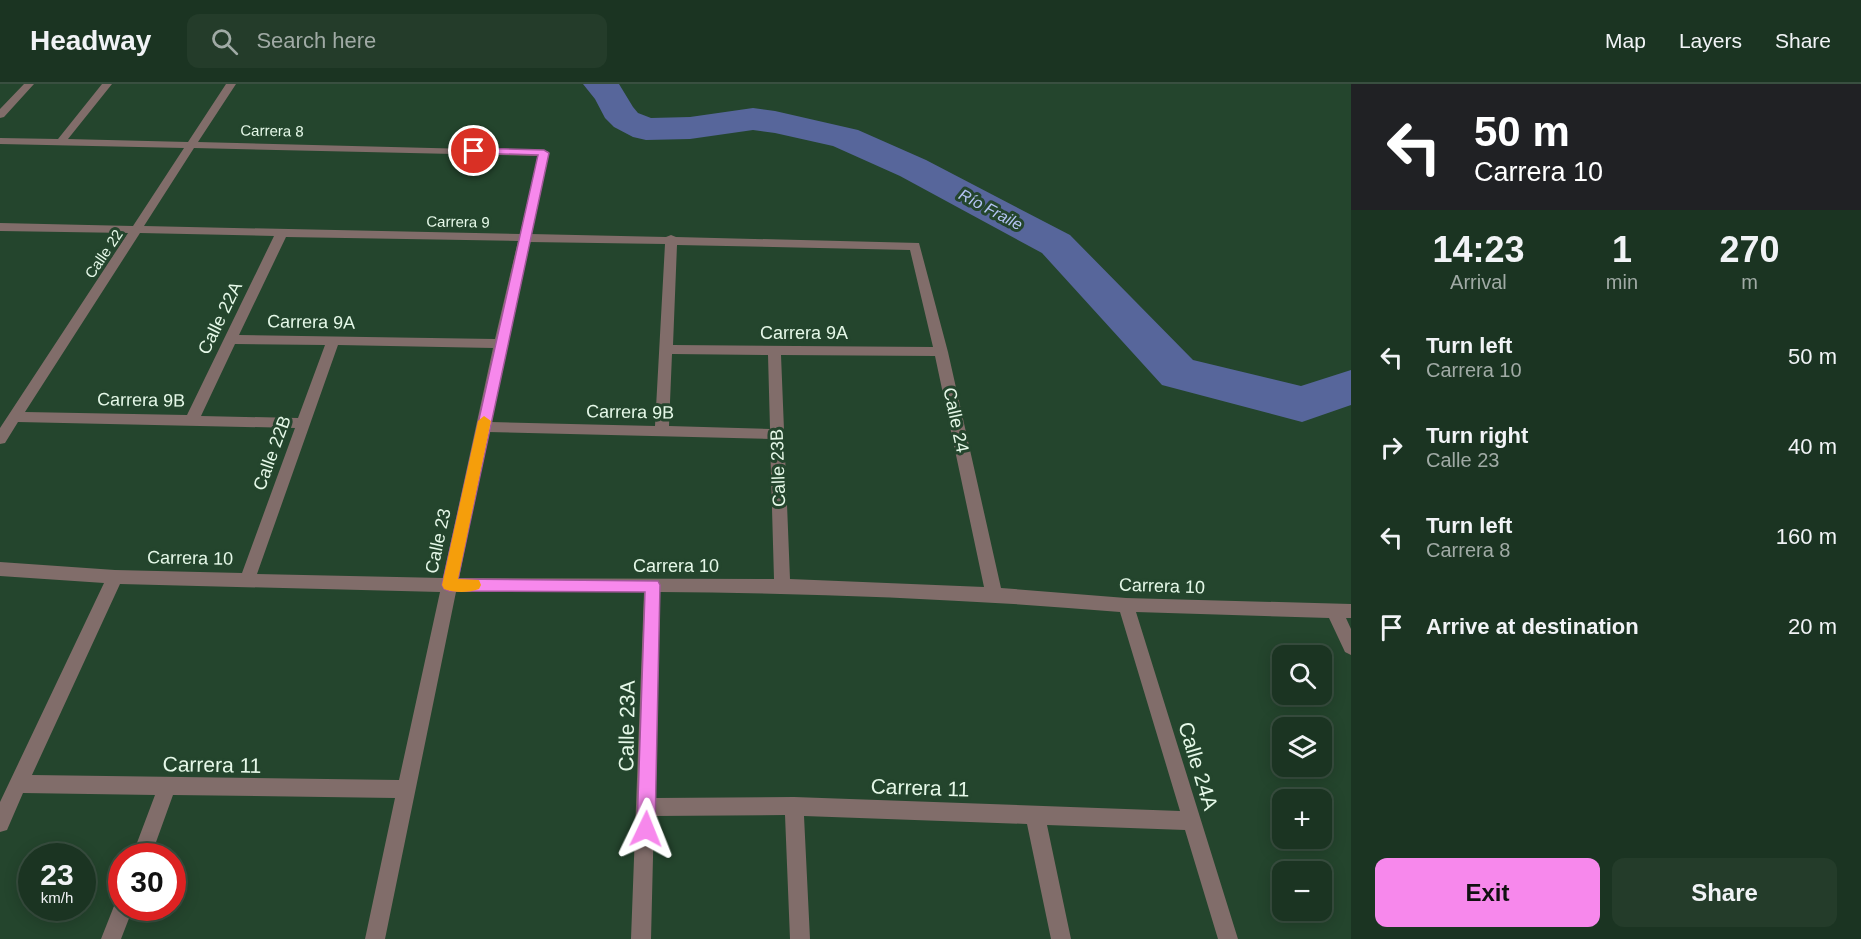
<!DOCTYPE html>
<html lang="en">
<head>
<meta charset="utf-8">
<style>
	:root { --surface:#1b3422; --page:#243c2a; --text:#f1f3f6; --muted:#a0aaa5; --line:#394f40; --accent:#f788ec }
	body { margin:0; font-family:Helvetica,sans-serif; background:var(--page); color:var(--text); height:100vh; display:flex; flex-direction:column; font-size:22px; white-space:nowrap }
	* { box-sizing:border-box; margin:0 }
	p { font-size:20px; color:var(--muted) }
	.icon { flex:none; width:33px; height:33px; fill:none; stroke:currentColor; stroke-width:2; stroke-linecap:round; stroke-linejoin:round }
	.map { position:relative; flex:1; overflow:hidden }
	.side { display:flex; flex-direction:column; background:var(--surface); width:510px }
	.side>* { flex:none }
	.banner { background:#202124; color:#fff; overflow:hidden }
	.tools { position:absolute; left:1272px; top:561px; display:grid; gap:12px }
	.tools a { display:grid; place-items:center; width:60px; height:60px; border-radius:12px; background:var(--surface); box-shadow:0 3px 15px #0003,0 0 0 2px var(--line); font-size:30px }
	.speed { position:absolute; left:18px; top:759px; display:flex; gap:12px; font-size:30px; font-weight:700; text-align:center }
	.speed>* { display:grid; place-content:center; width:78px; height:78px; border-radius:50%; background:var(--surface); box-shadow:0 3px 15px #0003,0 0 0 2px var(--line); line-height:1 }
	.speed small { font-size:15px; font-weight:400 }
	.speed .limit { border:9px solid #d22; background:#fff; color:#111 }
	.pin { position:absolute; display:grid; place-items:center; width:51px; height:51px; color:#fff; margin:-26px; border:3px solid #fff; border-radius:50%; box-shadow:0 2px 6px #0007 }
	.me { position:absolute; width:66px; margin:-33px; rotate:2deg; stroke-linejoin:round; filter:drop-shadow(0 0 4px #0008) }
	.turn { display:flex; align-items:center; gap:21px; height:126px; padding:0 24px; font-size:27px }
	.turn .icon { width:78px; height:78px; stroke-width:2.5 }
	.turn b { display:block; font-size:42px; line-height:51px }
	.eta { display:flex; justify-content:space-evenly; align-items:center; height:102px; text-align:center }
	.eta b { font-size:36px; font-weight:800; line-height:42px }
	.button { display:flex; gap:12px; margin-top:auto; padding:12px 24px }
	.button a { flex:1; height:69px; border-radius:12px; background:var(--accent); color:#111; font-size:24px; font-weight:800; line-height:69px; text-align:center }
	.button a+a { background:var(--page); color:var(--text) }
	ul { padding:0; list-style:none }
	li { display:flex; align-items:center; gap:18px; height:90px; padding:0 24px }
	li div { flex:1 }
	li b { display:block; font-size:22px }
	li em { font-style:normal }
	header { display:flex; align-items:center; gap:36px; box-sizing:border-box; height:84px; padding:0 30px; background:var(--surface); border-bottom:2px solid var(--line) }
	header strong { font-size:28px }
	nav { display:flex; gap:33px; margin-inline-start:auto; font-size:21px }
	.search { width:420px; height:54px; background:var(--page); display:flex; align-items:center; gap:15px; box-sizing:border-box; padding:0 21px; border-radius:12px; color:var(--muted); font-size:22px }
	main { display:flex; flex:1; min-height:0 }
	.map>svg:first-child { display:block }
</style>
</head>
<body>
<header>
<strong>Headway</strong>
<div class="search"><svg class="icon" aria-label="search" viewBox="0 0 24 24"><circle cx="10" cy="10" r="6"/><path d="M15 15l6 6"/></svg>Search here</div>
<nav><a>Map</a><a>Layers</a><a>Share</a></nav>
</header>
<main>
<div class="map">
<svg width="1351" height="855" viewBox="0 0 1351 855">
	<rect width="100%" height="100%" fill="#24452d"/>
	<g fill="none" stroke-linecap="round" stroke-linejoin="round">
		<path fill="#57669b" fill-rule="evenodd" d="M583,0h36l14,23 5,6 13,5 39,-1 63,-9 22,3 83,19 68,30 144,75 123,125 108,26 50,-16v35l-49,17 -140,-37 -120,-132 -142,-77 -67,-30 -58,-13 -22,-3 -63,9 -44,1 -13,-3 -19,-10 -9,-9 -10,-19z"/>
		<path fill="#816d6a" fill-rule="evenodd" d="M24,0h10l-30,33 -4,1v-9z
			M102,0h10l-44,55 120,3 38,-58h10l-38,58 350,9 1,2 -18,81 135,3 5,-2 5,2 243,6 29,109 53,236 125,10 225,6v14h-5l5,11v26l-6,-3 -16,-34 -193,-6 102,327h-20l-33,-109 -138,-5 24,114h-20l-24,-115 -223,-8 6,123h-20l-5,-124 -131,1 -3,123h-20l13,-347h-188l-71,347h-20l30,-141 -222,-3 -22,61h-19l23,-61 -132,-2 -16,37 -7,2v-30l104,-219 -104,-7v-14l115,8 127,3 53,-145 -277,-6 -13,21 -5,1v-16l128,-195 -128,-2v-8l133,3 51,-78 -184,-4v-6l58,1zM194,64l344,8 -18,78 -376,-8zM140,149l134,3 -87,179 -162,-3zM286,153l232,4 -23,98 -256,-4zM529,158l136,2 -10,182 -164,-4zM677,161l233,5 23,97 -260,-2zM235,260l90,1 -27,73 -97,-2zM338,261l155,3 -50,230 -186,-4zM672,270l96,1 2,74 -101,-3zM781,271l154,1 49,231 -194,-8zM488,348l282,7 4,140 -315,-1zM120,500l320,8 -41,188 -367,-5zM660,508c154,1 307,7 460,20l60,199 -386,-14 -139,1z
			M122,815v9h11l-12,31h-20l15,-38z"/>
	</g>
	<path fill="#f788ec" stroke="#a15899" stroke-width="1.5" d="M474,64l70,2 5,3 -91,426 200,2 2,4 -5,244 -3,6 -6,3 -6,-3 -3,-6 8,-237 -196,-1 -5,-2 -2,-4 96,-430 -67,-2 -1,-2z"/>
	<path fill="#f59e0b" d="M484,332l7,5 -33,158 21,1 2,5 -2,4c-10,4 -25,4 -35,0l-2,-4 36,-164z"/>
	<g text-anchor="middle" stroke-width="6" stroke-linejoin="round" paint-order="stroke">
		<g font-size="15" fill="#e5f8e8" stroke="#24452d">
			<text transform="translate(272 47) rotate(1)" y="5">Carrera 8</text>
			<text transform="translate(458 138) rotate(1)" y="5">Carrera 9</text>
			<text transform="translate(104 170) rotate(-56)" y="5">Calle 22</text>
		</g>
		<g font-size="16" font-style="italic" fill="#b4c4f3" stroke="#24452d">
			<text transform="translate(991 125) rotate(28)" y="6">Río Fraile</text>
		</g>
		<g font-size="18" fill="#e5f8e8" stroke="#24452d">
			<text transform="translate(220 234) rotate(-64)" y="6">Calle 22A</text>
			<text transform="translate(311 238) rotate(1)" y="6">Carrera 9A</text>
			<text x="804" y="255">Carrera 9A</text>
			<text transform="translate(141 316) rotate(1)" y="6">Carrera 9B</text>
			<text transform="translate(630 328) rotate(1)" y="6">Carrera 9B</text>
			<text transform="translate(956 336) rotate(78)" y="6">Calle 24</text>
			<text transform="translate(272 369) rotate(-70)" y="6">Calle 22B</text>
			<text transform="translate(778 384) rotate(-92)" y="6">Calle 23B</text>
			<text transform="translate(438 457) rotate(-78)" y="6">Calle 23</text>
			<text transform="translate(190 474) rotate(1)" y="6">Carrera 10</text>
			<text x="676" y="488">Carrera 10</text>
			<text transform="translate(1162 502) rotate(2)" y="6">Carrera 10</text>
		</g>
		<g font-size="21" fill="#e5f8e8" stroke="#24452d">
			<text transform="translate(627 642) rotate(-89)" y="7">Calle 23A</text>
			<text transform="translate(212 681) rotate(1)" y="7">Carrera 11</text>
			<text transform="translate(1198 682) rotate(73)" y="7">Calle 24A</text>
			<text transform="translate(920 704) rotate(2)" y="7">Carrera 11</text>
		</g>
	</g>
</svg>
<div class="tools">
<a><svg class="icon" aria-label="search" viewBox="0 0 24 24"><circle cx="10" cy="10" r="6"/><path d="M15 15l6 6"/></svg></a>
<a><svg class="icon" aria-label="layers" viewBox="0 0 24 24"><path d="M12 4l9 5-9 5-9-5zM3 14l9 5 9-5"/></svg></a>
<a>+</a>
<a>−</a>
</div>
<div class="speed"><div>23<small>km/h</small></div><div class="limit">30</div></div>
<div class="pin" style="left:474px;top:67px;background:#d93025"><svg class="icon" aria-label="arrive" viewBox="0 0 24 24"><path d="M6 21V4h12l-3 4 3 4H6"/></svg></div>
<svg class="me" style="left:646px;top:745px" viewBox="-20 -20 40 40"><path d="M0-17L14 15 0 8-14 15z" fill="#f788ec" stroke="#fff" stroke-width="4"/></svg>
</div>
<section class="side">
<div class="banner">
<div class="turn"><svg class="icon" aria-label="left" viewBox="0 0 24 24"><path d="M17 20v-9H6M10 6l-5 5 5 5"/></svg><div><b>50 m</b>Carrera 10</div></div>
</div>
<div class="eta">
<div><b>14:23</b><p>Arrival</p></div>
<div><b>1</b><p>min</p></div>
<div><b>270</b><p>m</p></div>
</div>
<ul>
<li><svg class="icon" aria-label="left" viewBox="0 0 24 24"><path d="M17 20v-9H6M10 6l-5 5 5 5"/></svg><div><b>Turn left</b><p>Carrera 10</p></div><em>50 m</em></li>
<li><svg class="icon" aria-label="right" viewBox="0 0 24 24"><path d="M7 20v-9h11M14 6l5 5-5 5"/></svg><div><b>Turn right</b><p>Calle 23</p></div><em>40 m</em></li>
<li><svg class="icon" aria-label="left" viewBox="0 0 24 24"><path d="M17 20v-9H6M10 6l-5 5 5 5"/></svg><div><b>Turn left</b><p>Carrera 8</p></div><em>160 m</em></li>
<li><svg class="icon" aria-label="arrive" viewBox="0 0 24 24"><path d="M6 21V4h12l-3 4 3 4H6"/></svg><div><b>Arrive at destination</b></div><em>20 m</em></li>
</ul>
<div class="button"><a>Exit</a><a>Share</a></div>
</section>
</main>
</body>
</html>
